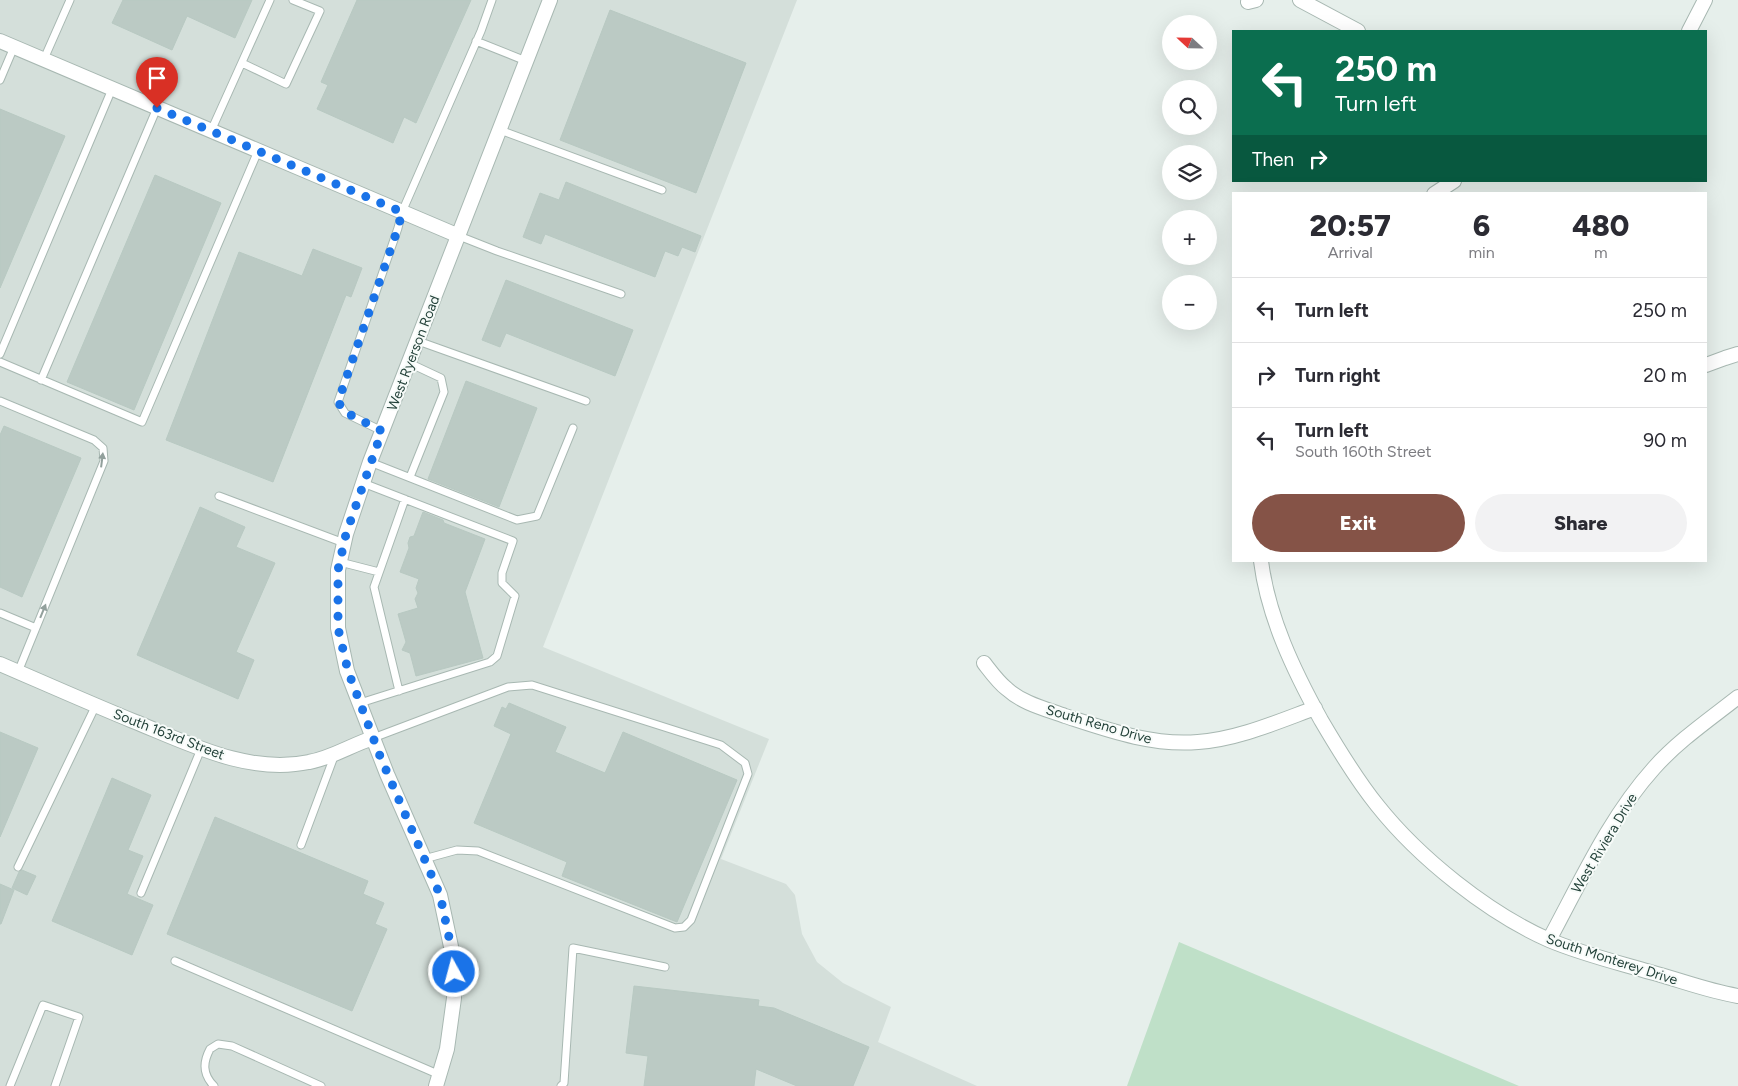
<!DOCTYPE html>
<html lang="en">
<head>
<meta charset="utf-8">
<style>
	:root { --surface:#fff; --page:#f2f2f3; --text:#2b2b33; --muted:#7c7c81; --line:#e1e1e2; --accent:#855347 }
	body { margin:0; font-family:Figtree,sans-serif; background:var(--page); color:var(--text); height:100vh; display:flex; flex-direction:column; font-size:19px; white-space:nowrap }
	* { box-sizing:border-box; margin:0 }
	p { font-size:16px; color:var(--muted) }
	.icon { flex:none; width:28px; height:28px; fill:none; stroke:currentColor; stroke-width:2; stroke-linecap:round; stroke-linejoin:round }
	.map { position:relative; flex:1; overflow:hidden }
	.sheet { position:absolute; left:1232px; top:192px; width:475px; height:370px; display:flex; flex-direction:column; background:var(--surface); border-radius:0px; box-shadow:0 5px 20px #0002 }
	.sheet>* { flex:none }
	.hud { position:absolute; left:1232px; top:30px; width:475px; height:152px; border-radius:0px; box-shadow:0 5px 20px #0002; background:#0b6e4f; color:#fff; overflow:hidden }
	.needle { width:32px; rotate:292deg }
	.tools { position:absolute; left:1162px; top:15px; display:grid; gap:10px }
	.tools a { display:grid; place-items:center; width:55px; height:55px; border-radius:50%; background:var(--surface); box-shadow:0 5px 20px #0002; font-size:25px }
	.pin { position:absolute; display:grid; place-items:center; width:42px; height:42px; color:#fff; margin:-51px -21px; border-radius:50% 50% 50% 0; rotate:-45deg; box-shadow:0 0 5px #0007 }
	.pin .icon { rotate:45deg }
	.me { position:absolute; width:55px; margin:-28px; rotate:353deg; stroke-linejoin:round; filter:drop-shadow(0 0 4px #0008) }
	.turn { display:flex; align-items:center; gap:18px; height:105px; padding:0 20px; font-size:22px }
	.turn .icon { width:65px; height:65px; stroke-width:2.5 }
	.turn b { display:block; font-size:35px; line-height:42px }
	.then { display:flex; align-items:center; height:48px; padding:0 20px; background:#0003; gap:10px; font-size:19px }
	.eta { display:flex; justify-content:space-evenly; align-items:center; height:85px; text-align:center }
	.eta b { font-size:30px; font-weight:800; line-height:35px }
	.button { display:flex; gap:10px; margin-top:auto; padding:10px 20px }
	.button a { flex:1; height:58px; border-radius:30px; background:var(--accent); color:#fff; font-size:20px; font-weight:800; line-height:58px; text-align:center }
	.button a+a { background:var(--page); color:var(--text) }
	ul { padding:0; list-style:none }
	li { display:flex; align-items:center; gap:15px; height:65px; padding:0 20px; border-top:1px solid var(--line) }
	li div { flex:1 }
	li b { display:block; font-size:19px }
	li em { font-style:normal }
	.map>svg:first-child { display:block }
</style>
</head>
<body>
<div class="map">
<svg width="1738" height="1086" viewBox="0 0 1738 1086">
	<rect width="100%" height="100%" fill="#e6efeb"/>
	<path fill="#d4dfda" d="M0,0h797l-254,647 226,92 -48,120 65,25 9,11 7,39 15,28 26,21 48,24 -13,35 99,44h-977z"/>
	<path fill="#bfe0c8" d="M1179,942l340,144h-392z"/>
	<path fill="#bbcac4" stroke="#b8c9c2" d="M123,0h129l-17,38 -48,-22 -15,34 -60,-27z
		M357,0h114l-55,123 -12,-6 -11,26 -76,-34 11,-24 -7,-3z
		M610,10l136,53 -50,130 -136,-53z
		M0,109l65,27 -65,152z
		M155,175l66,28 -87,207 -67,-28z
		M566,182l135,54 -6,16 -13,-5 -4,9 -13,-5 -10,26 -110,-43 -4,10 -18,-7 17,-44 19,7z
		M313,249l49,19 -11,29 -5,-2 -73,187 -107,-42 73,-188 63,24z
		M506,280l127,50 -18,46 -109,-43 -6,14 -18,-7z
		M466,381l71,27 -38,99 -71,-28z
		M4,426l77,32 -59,139 -22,-10v-152z
		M200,507l45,20 -9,20 39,16 -39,89 18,8 -16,39 -101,-44z
		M423,512l20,8 1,3 41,16 -20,53 18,66 -67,18 -6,-23 -8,-3 4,-8 -8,-28 20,-6 -3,-9 3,-6 -2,-5 3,-9 -19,-7 9,-24 -1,-5 2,-6 4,-1z
		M509,703l57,24 -11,25 50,21 18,-41 114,48 -60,142 -115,-46 5,-14 -93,-39 37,-89 -17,-8 8,-19 4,2z
		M0,732l38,16 -38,89z
		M112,778l39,17 -23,55 15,6 -16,38 26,11 -21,50 -80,-34z
		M215,817l153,64 -5,13 21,9 -9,21 12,5 -35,82 -185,-77z
		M22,870l14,6 -9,19 -15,-7 7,-16z
		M0,884l14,6 -13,34h-1z
		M634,986l125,14 -1,6 16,2 95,39 -16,39h-56l-41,-17 -2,17h-110l4,-30 -22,-3z"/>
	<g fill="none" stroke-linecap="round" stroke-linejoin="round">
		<defs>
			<path id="service" d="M476,41l50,20
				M44,59l26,-59
				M242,63l44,21 34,-73 -27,-11
				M0,80l14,-33
				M500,130l162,60
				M211,131l59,-131
				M459,236l38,15 124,43
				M418,341l168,60
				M0,354l112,-265
				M0,362l142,60 116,-271
				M409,363l32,15 3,14 -34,85
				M41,380l116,-272
				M0,401l94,39 9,8 1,13 -86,211
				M382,431l-37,-18 -7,-11 60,-174 4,-16 79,-181 11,-31
				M370,462l147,58 20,-4 36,-88
				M219,496l125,47
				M340,562l39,10
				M0,613l36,15
				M399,691l-25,-104 31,-88
				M360,703l130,-41 7,-6 18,-60 -13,-13v-10l11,-32 -150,-58
				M373,738l135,-51 24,-2 189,60 24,18 3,11 -57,146 -7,7 -9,1 -197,-77 -21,-1 -33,9
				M301,845l34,-91
				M18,867l78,-162
				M141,893l60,-144
				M175,961l265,114
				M10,1086l33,-81 36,12 -24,69
				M214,1086c-12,-12 -11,-24 -4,-37l8,-5 14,2 89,40
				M561,1086l3,-3 9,-135 92,19"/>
			<path id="minor" d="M1300,0l58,31
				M1248,2l8,-2
				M1689,31l16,-31
				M0,41l459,195
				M1434,194l20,-13
				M1706,365l19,-7 13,-4
				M1261,561c7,56 33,110 60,159 17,29 35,59 56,85 42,53 111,108 172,135 33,14 67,22 101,32 30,8 58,19 88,24
				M984,663c7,9 14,19 23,26 15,14 39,20 58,27 43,14 87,30 133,26 40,-3 79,-20 117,-34
				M0,664c44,19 89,39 133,57 55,22 115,54 176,41 23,-4 42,-17 64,-24
				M1549,940c32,-59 60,-122 105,-172 24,-27 56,-49 84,-71
				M436,1086l11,-37 7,-51 -1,-42 -13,-61 -53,-121 -14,-36 -26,-67 -9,-43v-58l8,-36 24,-72 180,-462"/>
		</defs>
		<use href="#service" stroke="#a8b8b2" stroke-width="9"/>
		<use href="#minor" stroke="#a8b8b2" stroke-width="16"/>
		<use href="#service" stroke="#fff" stroke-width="7"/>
		<use href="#minor" stroke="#fff" stroke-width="14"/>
	</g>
	<defs><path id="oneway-solid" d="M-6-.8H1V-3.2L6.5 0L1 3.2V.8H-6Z" transform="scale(1.25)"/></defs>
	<g fill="#92a09c">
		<use href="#oneway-solid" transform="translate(102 460) rotate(-83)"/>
		<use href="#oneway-solid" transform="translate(43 611) rotate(-68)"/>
	</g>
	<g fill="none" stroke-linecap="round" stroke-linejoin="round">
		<path stroke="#1a73e8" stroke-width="9" stroke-dasharray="0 16.2" d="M157,108l245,104 -4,16 -60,174 7,10 37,19 -36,103 -8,36v58l10,43 32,85 60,139 13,61 1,16"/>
	</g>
	<g text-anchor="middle" stroke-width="4" stroke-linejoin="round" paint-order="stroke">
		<g font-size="14" fill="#24423a" stroke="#f7fbf9">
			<text transform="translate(413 353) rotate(-69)" y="5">West Ryerson Road</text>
			<text transform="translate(1099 724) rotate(16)" y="5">South Reno Drive</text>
			<text transform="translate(169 734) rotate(21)" y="5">South 163rd Street</text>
			<text transform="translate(1604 843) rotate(-59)" y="5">West Riviera Drive</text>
			<text transform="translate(1612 959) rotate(18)" y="5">South Monterey Drive</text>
		</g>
	</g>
</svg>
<div class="tools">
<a><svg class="needle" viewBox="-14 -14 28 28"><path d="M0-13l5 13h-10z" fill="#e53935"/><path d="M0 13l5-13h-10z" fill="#7c7c81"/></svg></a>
<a><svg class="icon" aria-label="search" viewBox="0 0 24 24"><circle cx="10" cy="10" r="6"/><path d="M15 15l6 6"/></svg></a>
<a><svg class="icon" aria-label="layers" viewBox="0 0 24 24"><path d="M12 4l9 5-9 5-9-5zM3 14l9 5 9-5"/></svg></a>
<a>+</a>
<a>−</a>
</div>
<div class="pin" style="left:157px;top:108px;background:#d93025"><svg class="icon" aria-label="arrive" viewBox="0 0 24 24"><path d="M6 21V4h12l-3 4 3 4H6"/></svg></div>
<svg class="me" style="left:454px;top:972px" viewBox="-20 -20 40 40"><circle r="17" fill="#1a73e8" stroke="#fff" stroke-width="3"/><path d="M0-11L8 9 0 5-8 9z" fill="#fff"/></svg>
<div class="hud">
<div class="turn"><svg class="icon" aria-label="left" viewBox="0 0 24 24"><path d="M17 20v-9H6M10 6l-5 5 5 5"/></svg><div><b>250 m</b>Turn left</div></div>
<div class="then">Then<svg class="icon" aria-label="right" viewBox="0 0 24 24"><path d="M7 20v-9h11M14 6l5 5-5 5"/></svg></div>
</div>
<section class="sheet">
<div class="eta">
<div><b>20:57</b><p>Arrival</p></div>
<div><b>6</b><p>min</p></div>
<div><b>480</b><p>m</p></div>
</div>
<ul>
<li><svg class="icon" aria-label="left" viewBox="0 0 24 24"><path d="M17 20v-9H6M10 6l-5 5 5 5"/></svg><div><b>Turn left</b></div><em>250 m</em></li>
<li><svg class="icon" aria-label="right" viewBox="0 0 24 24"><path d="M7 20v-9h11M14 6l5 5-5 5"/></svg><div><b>Turn right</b></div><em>20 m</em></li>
<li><svg class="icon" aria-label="left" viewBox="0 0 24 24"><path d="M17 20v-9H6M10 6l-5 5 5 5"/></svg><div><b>Turn left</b><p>South 160th Street</p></div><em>90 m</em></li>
</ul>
<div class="button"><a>Exit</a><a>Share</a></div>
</section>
</div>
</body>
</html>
